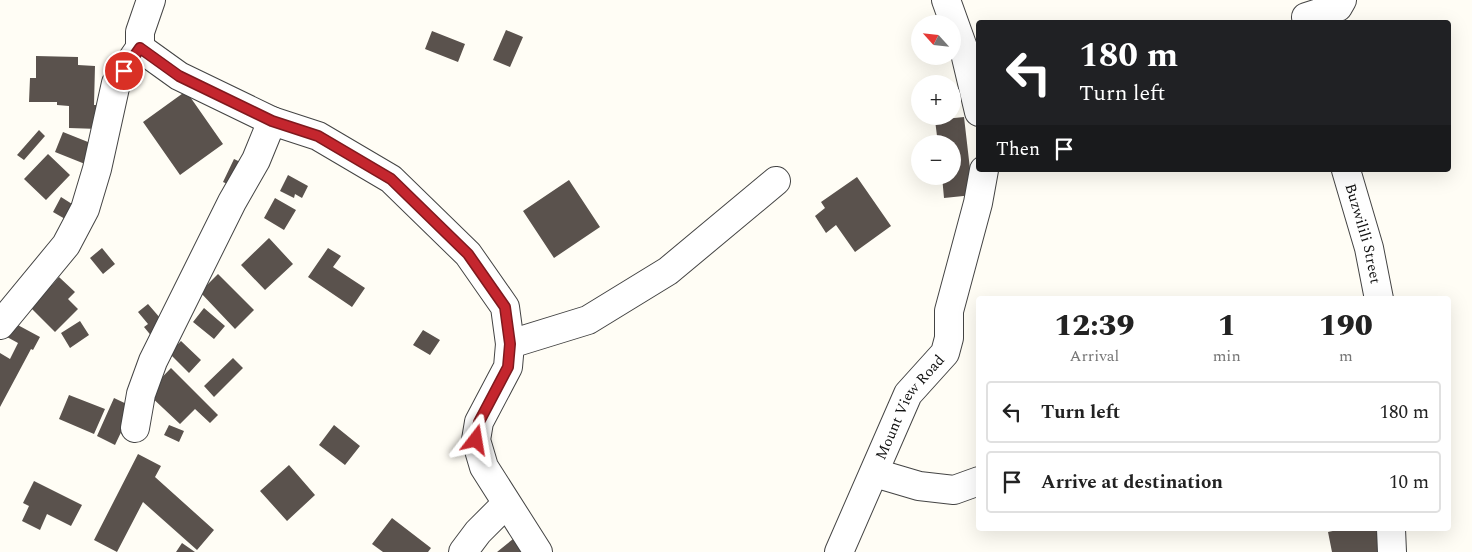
<!DOCTYPE html>
<html lang="en">
<head>
<meta charset="utf-8">
<style>
	:root { --surface:#fff; --page:#f6f6f6; --text:#222; --muted:#767676; --line:#e0e0e0 }
	body { margin:0; font-family:Spectral,serif; background:var(--page); color:var(--text); height:100vh; display:flex; flex-direction:column; font-size:19px; white-space:nowrap }
	* { box-sizing:border-box; margin:0 }
	p { font-size:16px; color:var(--muted) }
	.icon { flex:none; width:28px; height:28px; fill:none; stroke:currentColor; stroke-width:2; stroke-linecap:round; stroke-linejoin:round }
	.map { position:relative; flex:1; overflow:hidden }
	.sheet { position:absolute; left:976px; top:296px; width:475px; height:235px; display:flex; flex-direction:column; background:var(--surface); border-radius:5px; box-shadow:0 5px 20px #0002 }
	.sheet>* { flex:none }
	.top-card { position:absolute; left:976px; top:20px; width:475px; height:152px; border-radius:5px; box-shadow:0 5px 20px #0002; background:#202124; color:#fff; overflow:hidden }
	.needle { width:32px; rotate:297deg }
	.buttons { position:absolute; left:911px; top:15px; display:grid; gap:10px }
	.buttons a { display:grid; place-items:center; width:50px; height:50px; border-radius:50%; background:var(--surface); box-shadow:0 5px 20px #0002; font-size:25px }
	.pin { position:absolute; display:grid; place-items:center; width:42px; height:42px; color:#fff; margin:-21px; border:2px solid #fff; border-radius:50%; box-shadow:0 1px 5px #0007 }
	.me { position:absolute; width:55px; margin:-28px; rotate:14deg; stroke-linejoin:round; filter:drop-shadow(0 0 4px #0008) }
	.turn { display:flex; align-items:center; gap:18px; height:105px; padding:0 20px; font-size:22px }
	.turn .icon { width:65px; height:65px; stroke-width:2.5 }
	.turn b { display:block; font-size:35px; line-height:42px }
	.then { display:flex; align-items:center; height:48px; padding:0 20px; background:#0003; gap:10px; font-size:19px }
	.eta { display:flex; justify-content:space-evenly; align-items:center; height:85px; text-align:center }
	.eta b { font-size:30px; font-weight:800; line-height:35px }
	ul { padding:0; list-style:none }
	li { display:flex; align-items:center; gap:15px; height:62px; margin:0 10px 8px; padding:0 10px; border:2px solid var(--line); border-radius:5px }
	li div { flex:1 }
	li b { display:block; font-size:19px }
	li em { font-style:normal }
	.map>svg:first-child { display:block }
</style>
</head>
<body>
<div class="map">
<svg width="1472" height="552" viewBox="0 0 1472 552">
	<rect width="100%" height="100%" fill="#fffdf5"/>
	<path fill="#5a524d" d="M506,30l17,7 -13,30 -17,-7z
		M432,31l33,13 -7,18 -33,-13z
		M36,56l42,1v8l17,1 -1,39h6l-1,24 -30,-1v-22l-12,-1v-3h-28l1,-24h6z
		M186,91l37,53 -43,31 -37,-53z
		M964,117l9,78 -29,3 -2,-22h10v-32h-14l-3,-24z
		M39,130l6,6 -21,24 -7,-5z
		M63,132l30,12 -8,20 -30,-12z
		M48,154l22,21 -24,25 -22,-21z
		M234,159l15,7 -10,23 -16,-7z
		M288,175l20,11 -6,12 -7,-4 -1,4 -14,-7z
		M857,177l34,49 -36,26 -19,-27 -10,8 -11,-17 10,-8 -4,-6z
		M569,180l31,47 -46,31 -31,-47z
		M61,197l19,12 -8,14 -19,-11z
		M275,198l21,12 -12,20 -20,-12z
		M269,238l24,26 -28,26 -24,-25z
		M102,248l13,16 -12,10 -13,-16z
		M328,248l13,8 -8,11 32,21 -13,19 -44,-30z
		M218,274l36,36 -19,19 -35,-37z
		M59,277l16,15 -7,7 10,10 -23,23 -27,-27 22,-22 2,2z
		M148,304l19,22 -14,12 -9,-11 4,-3 -10,-12z
		M204,308l21,18 -11,13 -21,-17z
		M80,321l9,14 -19,13 -9,-15z
		M14,323l26,14 -7,13 -2,-1 -31,58v-54l10,6 8,-16 -11,-6z
		M423,330l17,10 -10,15 -17,-10z
		M181,341l20,19 -12,13 -20,-20z
		M233,358l10,10 -29,29 -10,-11z
		M171,368l47,47 -8,8 -15,-14 -15,15 -33,-31z
		M69,395l36,14 -11,25 -35,-15z
		M114,398l19,9 -18,38 -18,-9z
		M169,425l15,6 -5,11 -15,-7z
		M334,425l26,21 -15,19 -26,-20z
		M138,454l23,12 -6,11 59,53 -17,20 -54,-48 -26,50 -23,-12z
		M289,465l26,30 -28,26 -27,-30z
		M34,481l48,24 -11,21 -24,-12 -7,16 -18,-9 7,-15 -6,-3z
		M392,518l39,30 -3,4h-45l-11,-8z
		M1342,529h34l5,23h-49l-4,-20z
		M518,535l14,17h-35z
		M182,543l13,9h-19z"/>
	<g fill="none" stroke-linecap="round" stroke-linejoin="round">
		<defs>
			<g id="minor">
				<path d="M151,0l-11,32v16l39,28 93,45 46,15 73,43 77,75 37,53 5,37 -2,23 -29,55 -3,18 8,27 54,85"/>
				<path d="M946,0l19,53 14,59"/>
				<path d="M1306,17l32,-10 4,-7"/>
				<path id="s1" d="M1346,170l23,78 10,51"/>
				<path d="M0,325l66,-80 19,-36 12,-40 19,-86 24,-35"/>
				<path d="M510,344l78,-24 80,-49 108,-90"/>
				<path d="M135,428l6,-34 12,-33 79,-159 24,-42 16,-39"/>
				<path d="M875,473l44,13 35,4 25,-9"/>
				<path d="M1391,529l1,23"/>
				<path d="M463,552l15,-20 28,-28"/>
				<path id="s2" d="M839,552l69,-158 37,-41 4,-15v-27l29,-108 6,-33"/>
			</g>
		</defs>
		<use href="#minor" stroke="#444" stroke-width="30"/>
		<use href="#minor" stroke="#fff" stroke-width="28"/>
	</g>
	<g fill="none" stroke-linecap="round" stroke-linejoin="round">
		<defs>
			<path id="route" d="M124,71l16,-23 39,28 93,45 46,15 73,43 77,75 37,53 5,37 -2,23 -29,55 -3,18"/>
		</defs>
		<use href="#route" stroke="#7f191e" stroke-width="12"/>
		<use href="#route" stroke="#c4262e" stroke-width="9"/>
	</g>
	<g text-anchor="middle" stroke-width="5" stroke-linejoin="round" paint-order="stroke">
		<g font-size="15" fill="#111" stroke="#fff">
			<text dy="5" stroke="none"><textPath href="#s1" startOffset="66">Buzwilili Street</textPath></text>
			<text dy="5" stroke="none"><textPath href="#s2" startOffset="162">Mount View Road</textPath></text>
		</g>
	</g>
</svg>
<div class="buttons">
<a><svg class="needle" viewBox="-14 -14 28 28"><path d="M0-13l5 13h-10z" fill="#e53935"/><path d="M0 13l5-13h-10z" fill="#767676"/></svg></a>
<a>+</a>
<a>−</a>
</div>
<div class="pin" style="left:124px;top:71px;background:#d93025"><svg class="icon" aria-label="arrive" viewBox="0 0 24 24"><path d="M6 21V4h12l-3 4 3 4H6"/></svg></div>
<svg class="me" style="left:476px;top:440px" viewBox="-20 -20 40 40"><path d="M0-17L14 15 0 8-14 15z" fill="#c4262e" stroke="#fff" stroke-width="4"/></svg>
<div class="top-card">
<div class="turn"><svg class="icon" aria-label="left" viewBox="0 0 24 24"><path d="M17 20v-9H6M10 6l-5 5 5 5"/></svg><div><b>180 m</b>Turn left</div></div>
<div class="then">Then<svg class="icon" aria-label="arrive" viewBox="0 0 24 24"><path d="M6 21V4h12l-3 4 3 4H6"/></svg></div>
</div>
<section class="sheet">
<div class="eta">
<div><b>12:39</b><p>Arrival</p></div>
<div><b>1</b><p>min</p></div>
<div><b>190</b><p>m</p></div>
</div>
<ul>
<li><svg class="icon" aria-label="left" viewBox="0 0 24 24"><path d="M17 20v-9H6M10 6l-5 5 5 5"/></svg><div><b>Turn left</b></div><em>180 m</em></li>
<li><svg class="icon" aria-label="arrive" viewBox="0 0 24 24"><path d="M6 21V4h12l-3 4 3 4H6"/></svg><div><b>Arrive at destination</b></div><em>10 m</em></li>
</ul>
</section>
</div>
</body>
</html>
